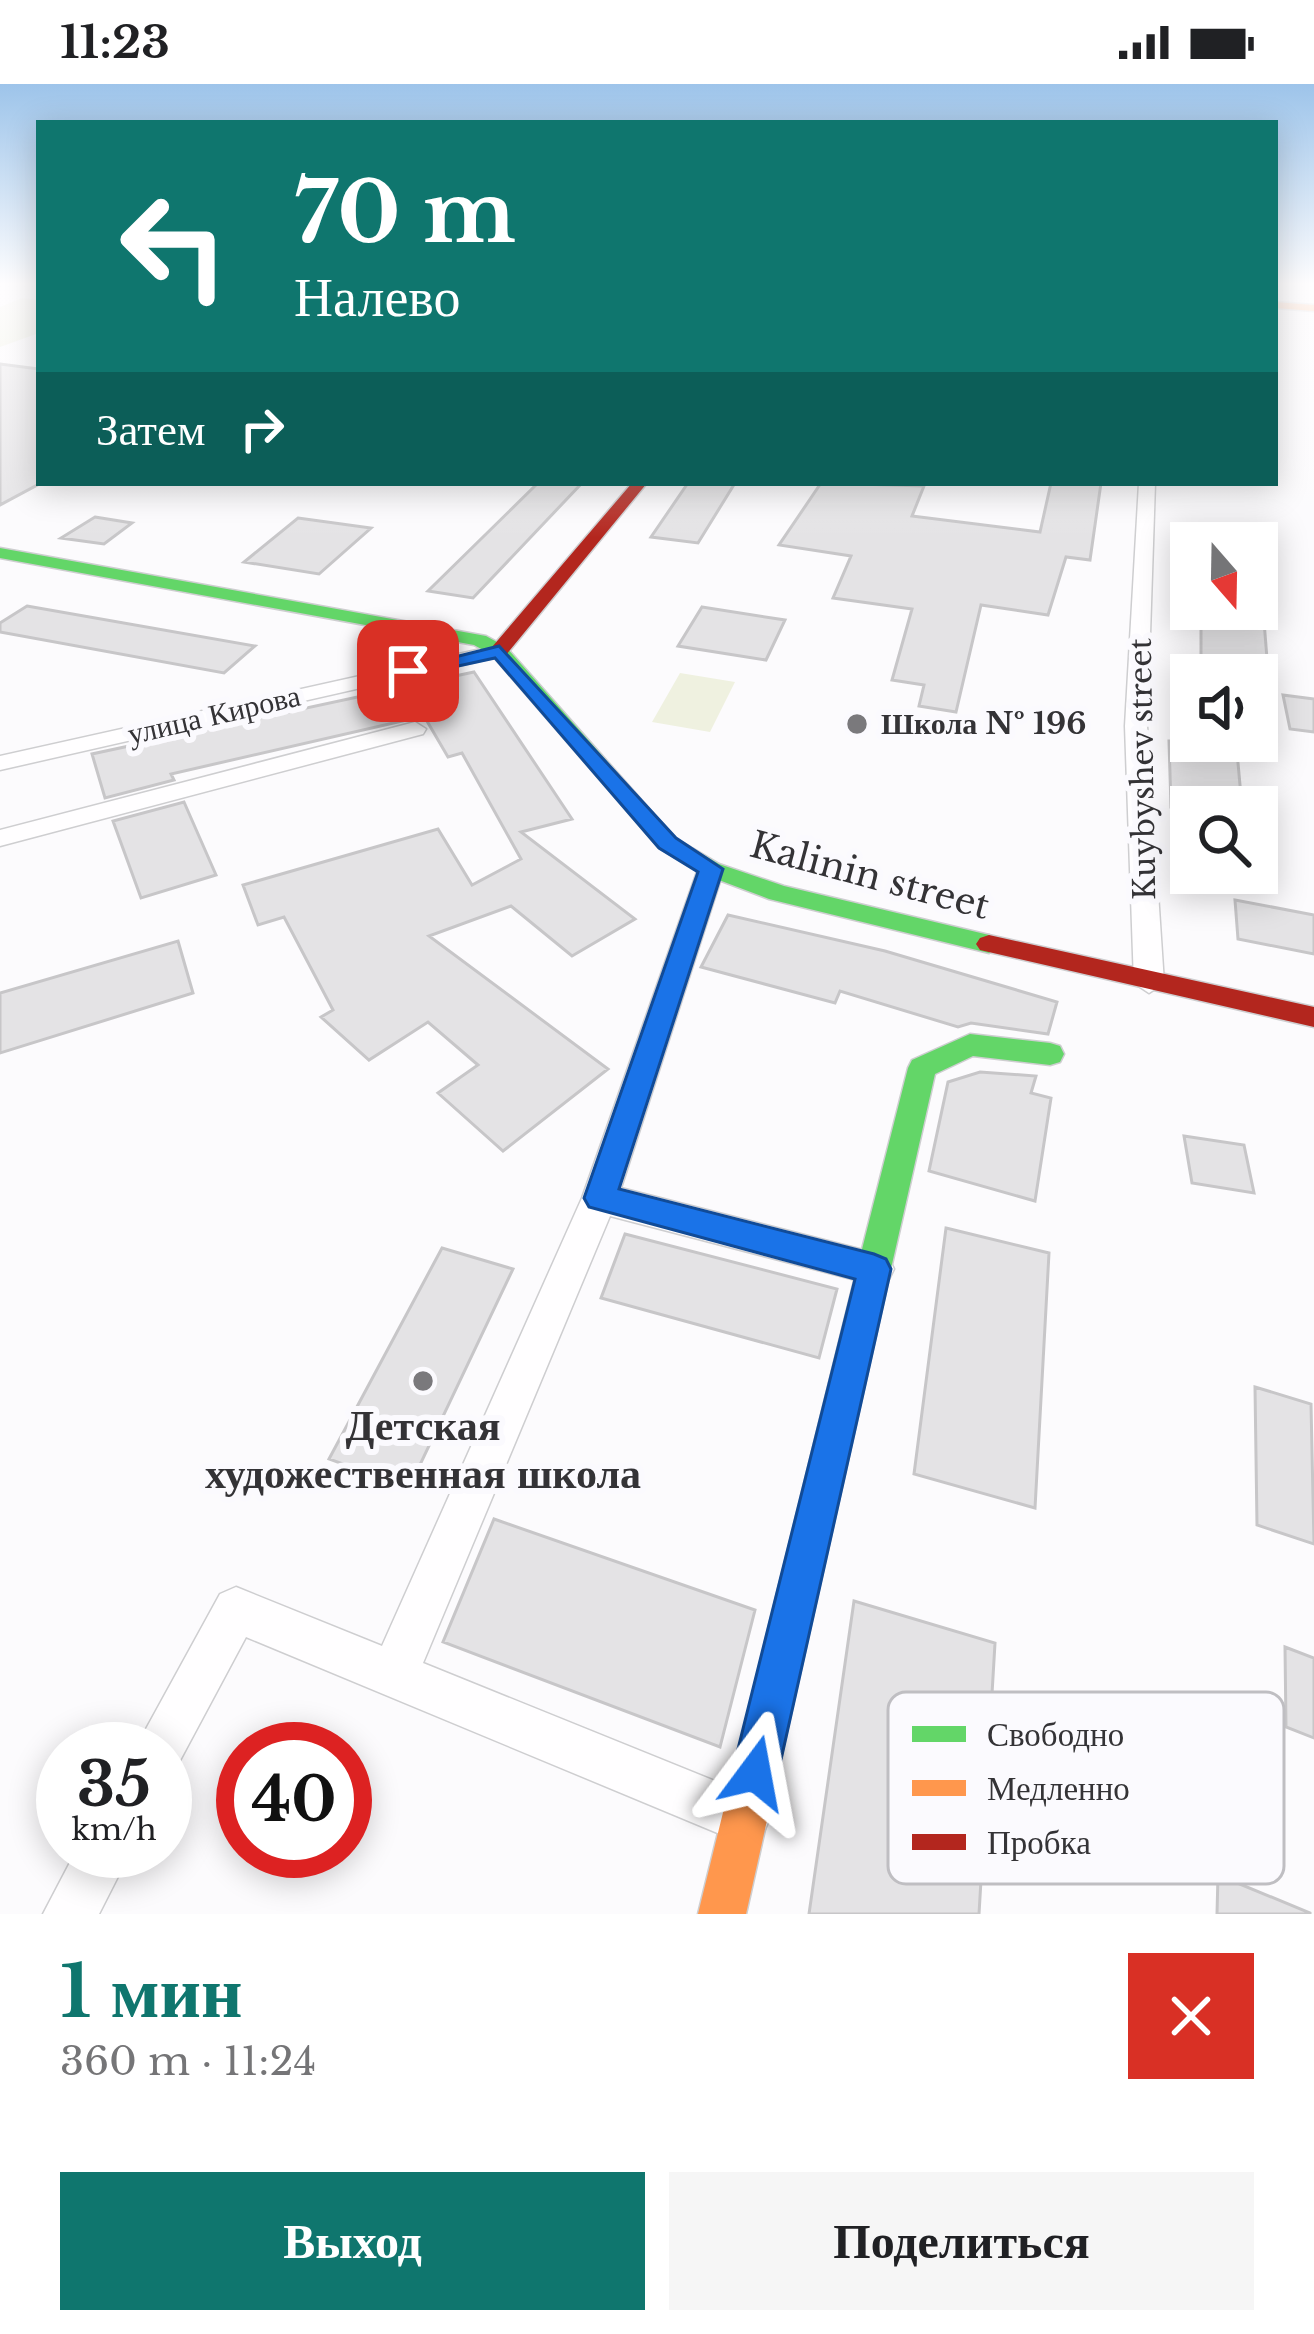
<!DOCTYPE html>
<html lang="ru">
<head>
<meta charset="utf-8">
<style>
	:root { --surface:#fff; --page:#f6f6f6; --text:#202124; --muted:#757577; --accent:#0f766e }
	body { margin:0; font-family:"Libre Baskerville",serif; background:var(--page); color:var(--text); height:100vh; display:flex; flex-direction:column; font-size:45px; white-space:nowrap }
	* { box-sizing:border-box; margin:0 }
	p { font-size:39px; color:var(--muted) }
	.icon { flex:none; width:66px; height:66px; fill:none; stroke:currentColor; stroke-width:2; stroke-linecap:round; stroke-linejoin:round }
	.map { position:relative; height:1830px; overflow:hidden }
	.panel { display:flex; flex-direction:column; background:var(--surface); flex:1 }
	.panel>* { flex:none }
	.top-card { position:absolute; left:36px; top:36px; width:1242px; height:366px; border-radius:0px; box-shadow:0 6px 30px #0003; background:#0f766e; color:#fff; overflow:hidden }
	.needle { width:78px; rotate:160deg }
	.tools { position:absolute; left:1170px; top:438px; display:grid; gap:24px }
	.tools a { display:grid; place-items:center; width:108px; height:108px; border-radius:0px; background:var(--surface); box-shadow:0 6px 30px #0003; font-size:60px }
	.speed { position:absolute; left:36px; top:1638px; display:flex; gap:24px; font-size:60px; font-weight:700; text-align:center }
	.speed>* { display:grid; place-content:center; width:156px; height:156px; border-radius:50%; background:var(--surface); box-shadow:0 6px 30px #0003; line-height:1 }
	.speed small { font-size:30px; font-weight:400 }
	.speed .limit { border:18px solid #d22; background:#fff; color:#111 }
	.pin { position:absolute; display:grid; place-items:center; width:102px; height:102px; color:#fff; margin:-51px; border-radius:24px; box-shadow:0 6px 18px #0006 }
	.me { position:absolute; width:132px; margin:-66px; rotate:13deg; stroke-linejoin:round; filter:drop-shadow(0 0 9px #0008) }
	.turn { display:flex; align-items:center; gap:42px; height:252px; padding:0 60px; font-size:54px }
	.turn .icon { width:156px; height:156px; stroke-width:2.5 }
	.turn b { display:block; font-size:84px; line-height:102px }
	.then { display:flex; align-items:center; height:114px; padding:0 60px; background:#0003; gap:24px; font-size:45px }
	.round { display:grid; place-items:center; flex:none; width:126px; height:126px; border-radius:0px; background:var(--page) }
	.headline { display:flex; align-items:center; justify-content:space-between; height:204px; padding:0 60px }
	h1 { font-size:72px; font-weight:700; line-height:90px; color:var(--accent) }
	.button { display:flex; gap:24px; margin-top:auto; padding:24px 60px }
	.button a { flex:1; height:138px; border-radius:0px; background:var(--accent); color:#fff; font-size:48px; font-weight:700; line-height:138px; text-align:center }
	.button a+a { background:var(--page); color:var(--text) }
	.status { display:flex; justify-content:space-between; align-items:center; height:84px; padding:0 60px; background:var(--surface); direction:ltr }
	.status svg { height:33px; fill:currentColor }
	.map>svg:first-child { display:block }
</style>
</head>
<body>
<div class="status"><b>11:23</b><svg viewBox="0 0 49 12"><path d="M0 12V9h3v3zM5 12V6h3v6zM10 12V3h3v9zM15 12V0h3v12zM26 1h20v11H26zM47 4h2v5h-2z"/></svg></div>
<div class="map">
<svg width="1314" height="1830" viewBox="0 0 1314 1830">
	<rect width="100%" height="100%" fill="#fcfbfd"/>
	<path fill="#eff1e0" d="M22,214l17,2v33l-39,14v-40z
		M680,589l55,9 -25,50 -58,-10z"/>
	<path fill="#e4e3e5" stroke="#c7c6c8" stroke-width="3" d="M0,280l39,5v115l-39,21z
		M538,399h44l-109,115 -45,-7z
		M688,399h47l-37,60 -47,-6z
		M821,399l103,3 -12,30 128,16 11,-49h50l-11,77 -24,-3 -18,58 -67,-10 -25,107 -37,-6 5,-21 -32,-5 20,-71 -79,-11 18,-42 -72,-11z
		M95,433l37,6 -28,21 -43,-6z
		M298,434l73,10 -52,46 -75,-12z
		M27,522l228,40 -31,27 -224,-41v-9z
		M702,523l83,13 -19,40 -88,-14z
		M1201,525h62l5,62 -67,-10z
		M474,588l98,147 -51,13 114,87 -63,37 -61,-50 -82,30 179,133 -105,82 -65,-58 40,-28 -50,-43 -59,38 -48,-43 12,-7 -49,-93 -26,8 -15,-40 195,-56 34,56 49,-26 -59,-106 -14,4 -24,-41 -253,58 3,6 -69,18 -13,-44z
		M1283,611l31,4v33l-24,-3z
		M1169,657h67l6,66h-71z
		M184,718l32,73 -75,23 -28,-77z
		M1235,816l79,15v39l-76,-15z
		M728,831l157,36 172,51 -9,32 -77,-11 -13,4 -118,-36 -5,12 -134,-36z
		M178,857l15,52 -193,60v-60z
		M980,988l56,4 -5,17 20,5 -16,103 -106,-30 19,-89z
		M1184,1052l60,9 10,48 -62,-10z
		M946,1144l103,25 -14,255 -121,-34z
		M625,1150l212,55 -18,69 -218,-60z
		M442,1164l71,21 -104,219 -80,-29z
		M1255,1303l56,17 3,140 -57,-19z
		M494,1435l261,91 -35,137 -277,-105z
		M854,1517l141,42 -16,271h-170z
		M1285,1563l29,11v80l-28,-11z
		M1218,1791l92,38v1h-93z"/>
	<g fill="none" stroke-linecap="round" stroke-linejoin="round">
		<defs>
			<path id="street" d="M1139,399h16l-8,243 17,257 -15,10 -15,-10 -9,-257z
				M499,561l10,6 -3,4 -506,115v-14z
				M415,638l11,7 -3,5 -423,112v-16z
				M711,777l13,8 -103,319 254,65 13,4 6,12 -6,12 -13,4 -265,-69 -187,447 339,137 8,18 -8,18 -18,8 -498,-207 -69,129 -12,6v-23h-30l85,-155 16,-7 146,59 200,-448 116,-329z
				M76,1767h55l-32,63h-56z"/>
			<path id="fast" d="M0,464l486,88 20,11 169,191 44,26 65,22 205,49 13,9 -13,9 -220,-54 -66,-25 -44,-26 -167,-193 -18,-10 -474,-87z
				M970,950l80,9 10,3 4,8 -4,8 -10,3 -77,-9 -38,18 -45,199 -5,11 -12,4 -12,-4 -5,-11 52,-205 4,-8z"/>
			<path id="slow" d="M1275,218l39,3v6l-39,-3z
				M873,1174l12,4 5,11 -144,641h-48l158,-641 5,-11z"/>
			<path id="jam" d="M632,399h15l-141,172h-14v-8z
				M989,851l325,72v20l-334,-77 -4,-6 4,-6z"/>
		</defs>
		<use href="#street" stroke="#ceced0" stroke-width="3"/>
		<use href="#fast" stroke="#ceced0" stroke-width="3"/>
		<use href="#slow" stroke="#ceced0" stroke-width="3"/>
		<use href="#jam" stroke="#ceced0" stroke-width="3"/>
		<use href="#street" fill="#fffeff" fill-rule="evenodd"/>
		<use href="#fast" fill="#63d668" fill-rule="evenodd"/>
		<use href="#slow" fill="#ff974d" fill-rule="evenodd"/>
		<use href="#jam" fill="#b3261e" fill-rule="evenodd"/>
	</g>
	<linearGradient id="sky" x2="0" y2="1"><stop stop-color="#9dc4ea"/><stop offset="0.44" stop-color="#fefdfe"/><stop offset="1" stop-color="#fefdfe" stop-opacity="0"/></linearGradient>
	<rect width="1314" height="454" fill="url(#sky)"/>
	<path fill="#1a73e8" stroke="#114b97" stroke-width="3" d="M499,562l177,192 47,31 -104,320 255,65 12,5 5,10 -113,504 -7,16 -16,6 -16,-6 -7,-16 123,-494 -266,-72 -5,-9 114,-326 -39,-24 -164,-190 -87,19 -9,-6z"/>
	<g fill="#7a797c" stroke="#fbfafe" stroke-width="4.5">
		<circle cx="857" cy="640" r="12"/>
		<circle cx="423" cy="1297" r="12"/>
	</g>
	<g text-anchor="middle" stroke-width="12" stroke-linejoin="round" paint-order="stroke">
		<g font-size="30" fill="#343336" stroke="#fbfafe">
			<text transform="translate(214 631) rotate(-13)" y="10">улица Кирова</text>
			<text transform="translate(1143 685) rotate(-91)" y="10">Kuybyshev street</text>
		</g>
		<g font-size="30" font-weight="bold" fill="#343336" stroke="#fbfafe" text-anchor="start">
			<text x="881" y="650">Школа № 196</text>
		</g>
		<g font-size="36" fill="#343336" stroke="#fbfafe">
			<text transform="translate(870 791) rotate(15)" y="13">Kalinin street</text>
		</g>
		<g font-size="42" font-weight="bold" fill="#343336" stroke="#fbfafe">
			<text x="423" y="1356">Детская<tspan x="423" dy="48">художественная школа</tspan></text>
		</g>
	</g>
	<rect x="888" y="1608" width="396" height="192" rx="18" fill="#fbfafe" stroke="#bfbec2" stroke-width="3"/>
	<rect x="912" y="1642" width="54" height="16" fill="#63d668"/>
	<rect x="912" y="1696" width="54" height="16" fill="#ff974d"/>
	<rect x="912" y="1750" width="54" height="16" fill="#b3261e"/>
	<g font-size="33" fill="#343336">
		<text x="987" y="1662">Свободно</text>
		<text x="987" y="1716">Медленно</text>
		<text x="987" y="1770">Пробка</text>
	</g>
</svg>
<div class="tools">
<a><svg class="needle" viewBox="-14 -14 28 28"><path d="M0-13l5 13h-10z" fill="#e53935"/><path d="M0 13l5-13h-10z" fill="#757577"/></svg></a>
<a><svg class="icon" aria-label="sound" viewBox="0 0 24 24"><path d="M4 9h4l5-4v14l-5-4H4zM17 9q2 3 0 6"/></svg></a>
<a><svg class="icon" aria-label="search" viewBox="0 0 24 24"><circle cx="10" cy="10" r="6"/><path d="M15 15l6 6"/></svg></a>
</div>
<div class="speed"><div>35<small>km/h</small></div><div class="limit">40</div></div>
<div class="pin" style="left:408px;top:587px;background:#d93025"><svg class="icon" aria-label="arrive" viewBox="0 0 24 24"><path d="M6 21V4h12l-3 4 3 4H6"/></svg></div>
<svg class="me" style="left:755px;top:1689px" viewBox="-20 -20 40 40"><path d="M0-17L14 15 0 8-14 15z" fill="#1a73e8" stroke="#fff" stroke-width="4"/></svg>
<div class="top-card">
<div class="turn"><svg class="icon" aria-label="left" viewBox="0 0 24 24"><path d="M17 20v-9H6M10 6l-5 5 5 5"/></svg><div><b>70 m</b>Налево</div></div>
<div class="then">Затем<svg class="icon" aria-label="right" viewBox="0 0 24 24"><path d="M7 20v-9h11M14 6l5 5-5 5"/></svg></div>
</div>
</div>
<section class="panel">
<div class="headline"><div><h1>1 мин</h1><p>360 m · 11:24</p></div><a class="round" style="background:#d93025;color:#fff"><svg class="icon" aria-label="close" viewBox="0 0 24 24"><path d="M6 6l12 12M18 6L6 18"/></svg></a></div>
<div class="button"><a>Выход</a><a>Поделиться</a></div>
</section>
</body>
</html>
